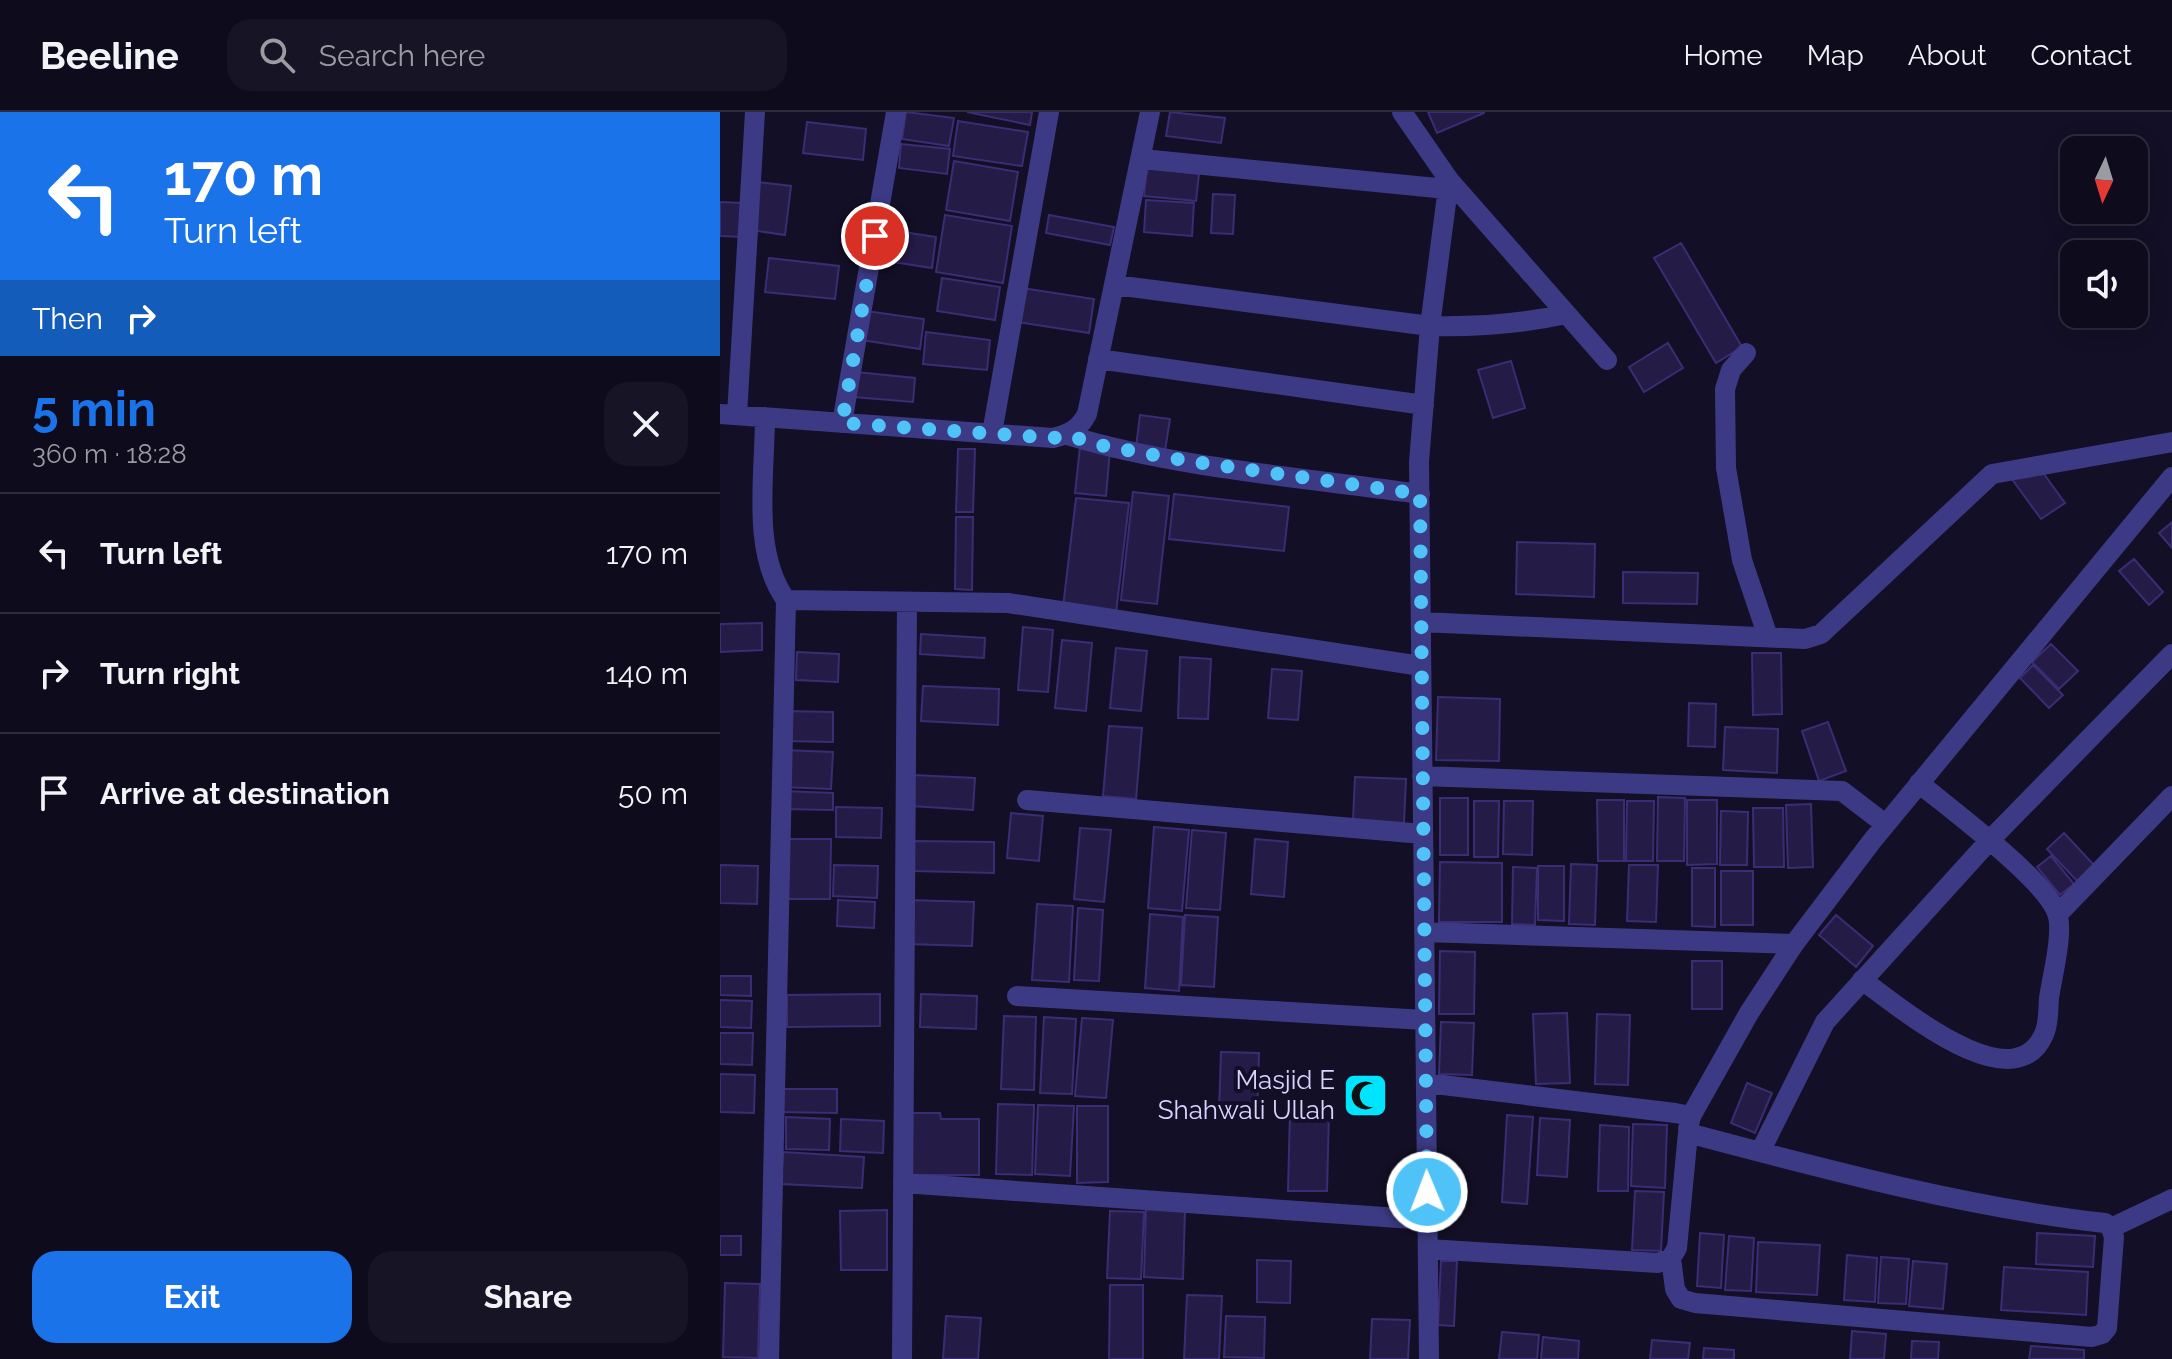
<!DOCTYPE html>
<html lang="en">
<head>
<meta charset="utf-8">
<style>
	:root { --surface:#0e0b1c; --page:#171425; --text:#f1f3f6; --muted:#9b9ba3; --line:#2e2b3b; --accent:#1a73e8 }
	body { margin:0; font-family:Raleway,sans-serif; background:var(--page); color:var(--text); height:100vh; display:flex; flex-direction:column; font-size:30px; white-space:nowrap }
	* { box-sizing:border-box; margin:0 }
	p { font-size:26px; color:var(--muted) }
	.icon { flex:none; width:44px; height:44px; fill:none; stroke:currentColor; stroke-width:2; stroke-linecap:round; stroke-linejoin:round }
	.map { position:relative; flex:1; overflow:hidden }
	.panel { display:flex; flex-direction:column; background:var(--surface); width:720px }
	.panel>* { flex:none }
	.banner { background:#1a73e8; color:#fff; overflow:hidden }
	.needle { width:52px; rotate:184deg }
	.buttons { position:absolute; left:1340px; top:24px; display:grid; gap:16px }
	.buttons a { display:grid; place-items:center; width:88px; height:88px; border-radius:16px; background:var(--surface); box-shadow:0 4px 20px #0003,0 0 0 2px var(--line); font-size:40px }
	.pin { position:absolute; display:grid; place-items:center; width:68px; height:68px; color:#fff; margin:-34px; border:4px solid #fff; border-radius:50%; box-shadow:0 2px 8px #0007 }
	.me { position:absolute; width:88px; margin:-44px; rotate:359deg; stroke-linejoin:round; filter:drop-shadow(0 0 6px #0008) }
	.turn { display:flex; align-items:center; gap:28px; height:168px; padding:0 32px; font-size:36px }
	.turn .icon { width:104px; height:104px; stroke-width:2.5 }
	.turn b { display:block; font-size:56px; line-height:68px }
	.then { display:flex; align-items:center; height:76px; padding:0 32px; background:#0003; gap:16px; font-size:30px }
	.round { display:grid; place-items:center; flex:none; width:84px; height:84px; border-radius:24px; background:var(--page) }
	.overview { display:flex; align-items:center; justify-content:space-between; height:136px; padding:0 32px }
	h1 { font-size:48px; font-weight:700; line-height:60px; color:var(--accent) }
	.primary-button { display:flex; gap:16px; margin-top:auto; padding:16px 32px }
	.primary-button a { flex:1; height:92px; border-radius:24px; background:var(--accent); color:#fff; font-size:32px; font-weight:700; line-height:92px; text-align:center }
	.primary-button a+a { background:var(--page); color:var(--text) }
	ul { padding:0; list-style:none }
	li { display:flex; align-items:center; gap:24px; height:120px; padding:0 32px; border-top:2px solid var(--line) }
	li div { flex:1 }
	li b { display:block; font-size:30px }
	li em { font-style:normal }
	header { display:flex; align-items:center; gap:48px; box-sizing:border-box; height:112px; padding:0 40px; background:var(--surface); border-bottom:2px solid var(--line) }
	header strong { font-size:38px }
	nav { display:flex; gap:44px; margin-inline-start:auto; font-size:28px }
	.search { width:560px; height:72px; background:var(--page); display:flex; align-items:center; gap:20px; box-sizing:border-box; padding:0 28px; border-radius:24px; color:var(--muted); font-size:30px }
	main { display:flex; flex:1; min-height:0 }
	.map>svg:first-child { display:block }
</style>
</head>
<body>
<header>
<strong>Beeline</strong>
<div class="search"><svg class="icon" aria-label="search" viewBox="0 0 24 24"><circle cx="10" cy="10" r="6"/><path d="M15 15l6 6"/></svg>Search here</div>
<nav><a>Home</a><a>Map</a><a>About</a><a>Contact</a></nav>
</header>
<main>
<section class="panel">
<div class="banner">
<div class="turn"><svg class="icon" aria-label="left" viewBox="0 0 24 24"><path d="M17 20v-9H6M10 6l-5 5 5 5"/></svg><div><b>170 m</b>Turn left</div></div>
<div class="then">Then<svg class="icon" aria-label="right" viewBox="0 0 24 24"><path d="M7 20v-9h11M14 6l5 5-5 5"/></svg></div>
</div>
<div class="overview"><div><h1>5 min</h1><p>360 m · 18:28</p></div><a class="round"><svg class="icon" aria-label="close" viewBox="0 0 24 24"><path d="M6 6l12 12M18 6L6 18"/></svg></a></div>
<ul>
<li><svg class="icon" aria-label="left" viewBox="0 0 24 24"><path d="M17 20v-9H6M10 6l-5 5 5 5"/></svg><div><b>Turn left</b></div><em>170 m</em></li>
<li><svg class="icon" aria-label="right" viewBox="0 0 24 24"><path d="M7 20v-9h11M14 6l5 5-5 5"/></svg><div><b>Turn right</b></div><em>140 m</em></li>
<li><svg class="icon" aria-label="arrive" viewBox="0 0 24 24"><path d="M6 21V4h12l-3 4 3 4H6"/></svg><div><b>Arrive at destination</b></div><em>50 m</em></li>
</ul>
<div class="primary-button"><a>Exit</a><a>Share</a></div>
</section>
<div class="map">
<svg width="1452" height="1247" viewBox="0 0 1452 1247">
	<rect width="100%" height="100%" fill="#130f26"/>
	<path fill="#241b47" stroke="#3b2d73" stroke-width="2" d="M186,0l48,6 -5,28 -47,-7z
		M247,0h65l-2,13z
		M450,0l55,6 -4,25 -55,-7z
		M708,0h56v1l-47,20z
		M238,9l70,11 -6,34 -69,-10z
		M87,10l59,7 -3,31 -60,-7z
		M181,32l49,5 -3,25 -48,-6z
		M234,49l64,11 -8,49 -64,-11z
		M427,56l52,6 -3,27 -52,-5z
		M37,70l34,4 -6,49 -34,-5z
		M493,82l22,1 -2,39 -22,-1z
		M426,88l48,3 -2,33 -48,-4z
		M0,90l23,1 -1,34 -22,-1z
		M225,103l67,11 -9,57 -67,-11z
		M329,103l65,12 -4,18 -64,-12z
		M158,116l58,9 -4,31 -59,-9z
		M961,131l61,104 -26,16 -62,-105z
		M49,146l70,8 -4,33 -70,-7z
		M222,166l58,9 -5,33 -58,-9z
		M302,176l72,11 -5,34 -72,-11z
		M146,199l58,8 -4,30 -59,-9z
		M206,220l64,8 -3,30 -64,-6z
		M948,231l15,25 -39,24 -15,-25z
		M791,249l14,47 -32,10 -15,-48z
		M136,260l59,6 -2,24 -59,-5z
		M420,303l30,4 -5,32 -29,-4z
		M360,335l30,3 -4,46 -31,-3z
		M238,337h17l-2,63h-17z
		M1313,347l32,44 -24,16 -32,-44z
		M413,380l36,4 -12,108 -36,-4z
		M454,382l115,13 -5,44 -115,-12z
		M356,386l53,5 -13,110 -53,-6z
		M236,405h17l-1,73 -17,-1z
		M1452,410v26l-13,-15z
		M797,430l78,2 -1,53 -78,-3z
		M1414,447l29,33 -14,13 -30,-34z
		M903,460l75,1 -1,31 -74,-1z
		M42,511v27l-42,2v-28z
		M303,515l30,3 -5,62 -30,-2z
		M201,522l64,4 -1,20 -64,-4z
		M342,528l30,3 -6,68 -31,-3z
		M1331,532l27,27 -19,18 -27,-27z
		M396,536l31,3 -6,60 -31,-3z
		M77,540l42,2 -1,28 -42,-2z
		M1032,541h29l1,61 -29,1z
		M460,545l31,2 -3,60 -30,-1z
		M1313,553l30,30 -14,13 -29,-30z
		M552,557l30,2 -4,49 -30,-2z
		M203,574l76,3 -1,36 -77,-4z
		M718,585l62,2 -1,62 -63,-1z
		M969,591l27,1 -1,43 -27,-1z
		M64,599l49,1v30l-49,-1z
		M1108,610l18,49 -27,10 -17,-50z
		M389,614l33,2 -6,71 -33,-3z
		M1005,615l53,2 -1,44 -54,-3z
		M64,638l49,2 -2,37 -48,-2z
		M193,663l62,3 -2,32 -61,-4z
		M635,665l51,2 -2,44 -51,-3z
		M62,679l51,2v17l-52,-1z
		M938,685l27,1 -1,63h-27z
		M720,686h28v57h-28z
		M877,688h27v61h-26z
		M967,688h30v64l-30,1z
		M754,689h25l-1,56h-24z
		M784,689h29l-1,54 -29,-1z
		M907,689h27l-1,60h-27z
		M1091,692l2,63 -25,1 -2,-63z
		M116,695l46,1 -1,30 -45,-1z
		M1033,696h30l1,59h-30z
		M1001,699l27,1 -1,53h-27z
		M291,701l32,3 -4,45 -32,-3z
		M434,715l35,3 -7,81 -34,-3z
		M360,716l31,2 -7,72 -30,-3z
		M472,718l34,3 -6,77 -34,-2z
		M1344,721l30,32 -17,16 -30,-32z
		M63,727h48l-1,60h-47z
		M535,727l33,3 -4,55 -33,-3z
		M194,729l80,1v31l-80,-2z
		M1331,744l23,28 -14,11 -23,-28z
		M720,750l62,1v59h-63z
		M851,752l26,1 -2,60 -26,-1z
		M0,753l38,1 -1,38 -37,-1z
		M114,753l44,1 -1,32 -44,-2z
		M909,753h29l-2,57 -29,-1z
		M818,754h26v55l-26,-1z
		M793,755l24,1 -2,57 -23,-1z
		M972,756h23v59l-23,-1z
		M1001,759h32v54h-32z
		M118,788l37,2 -1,26 -37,-2z
		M188,788l66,2 -2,44 -66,-2z
		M317,792l36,2 -4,76 -37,-2z
		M358,796l25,2 -4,71 -25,-1z
		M430,802l33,3 -4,74 -34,-3z
		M465,803l33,2 -4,70 -33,-2z
		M1116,803l37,31 -17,21 -37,-32z
		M720,839l35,1 -1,62h-35z
		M972,849h30v48h-30z
		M0,864h31v20l-31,-1z
		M160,882v32l-93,1v-32z
		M201,882l56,2 -1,33 -56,-2z
		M0,888l32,1 -1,27 -31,-1z
		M847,901l3,70 -34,1 -3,-70z
		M877,902l33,1 -2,70 -33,-1z
		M284,904l32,1 -2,73 -33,-1z
		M324,905l32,2 -4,75 -32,-1z
		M362,906l31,2 -7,78 -31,-2z
		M721,910l33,1 -2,52 -33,-1z
		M0,921h33l-1,32 -32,-1z
		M501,940l38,1 -2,60 -38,-1z
		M0,962l35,1 -1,38 -34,-1z
		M1027,971l25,10 -17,40 -24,-10z
		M57,977h60v24l-61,-1z
		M278,992l36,1 -2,70 -36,-1z
		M318,993l36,1 -4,70 -35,-2z
		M357,994h31v76l-31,1z
		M570,999l39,1 -2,79h-39z
		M192,1001h28l1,6h38v56h-68z
		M787,1003l26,2 -6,87 -25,-2z
		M66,1005l44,2 -1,31 -43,-1z
		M820,1006l30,2 -3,57 -30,-2z
		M121,1007l43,2 -1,32 -43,-2z
		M913,1012l34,1 -2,63 -34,-2z
		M880,1013l29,2 -1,64h-30z
		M63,1040l81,5 -2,31 -81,-4z
		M915,1079l29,1 -3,59 -29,-1z
		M426,1097l39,1 -2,69 -39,-2z
		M167,1098v60h-46l-1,-59z
		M390,1099l34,1 -3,67 -34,-1z
		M980,1121l24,2 -3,53 -24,-2z
		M1317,1121l58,3 -2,31 -57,-3z
		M0,1124h21v19h-21z
		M1009,1124l25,2 -3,53 -26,-1z
		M1038,1130l62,3 -3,50 -61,-3z
		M1127,1143l30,3 -2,44 -31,-2z
		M1161,1145l28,2 -3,45 -28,-1z
		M537,1148l34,1 -1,42 -33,-1z
		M721,1149h16l-3,65 -16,-1z
		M1193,1149l34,3 -4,45 -34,-3z
		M1284,1155l84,5 -2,43 -85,-5z
		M5,1171l35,1 -2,74 -35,-1z
		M390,1173h33v74h-34z
		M467,1183l35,1 -3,63h-35z
		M226,1204l35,2 -3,41h-35z
		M506,1204l39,1 -1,41 -40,-1z
		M652,1207l38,1 -2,39h-38z
		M1132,1219l34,3 -2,25h-34z
		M782,1220l37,3 -2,24h-38z
		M823,1225l36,4 -1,18h-37z
		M932,1228l38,3 -2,16h-38z
		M1192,1229l27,1 -1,17h-27z
		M1311,1234l53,4v9h-55z
		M984,1236l30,2v9h-31z"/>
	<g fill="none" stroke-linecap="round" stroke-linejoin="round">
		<path stroke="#3d3a85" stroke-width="20" d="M682,0l47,68 158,180
			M422,47l305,30
			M395,173l315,41c46,1 91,-2 136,-12
			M1026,241l-15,17 -6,19 1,79 16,92 26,77
			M378,247l326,46
			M0,302l333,24c17,-4 26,-9 34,-24l63,-302
			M17,303l18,-303
			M45,305c0,58 -14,135 21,183
			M122,311l54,-311
			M272,321l57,-321
			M347,323c108,33 240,43 353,59
			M701,510l384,17 16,-5 171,-160 180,-32
			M702,664l420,15 43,33
			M307,688l396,34
			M1338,802l114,-118
			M704,820l370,12
			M1142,868c34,24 152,125 182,54 5,-10 4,-25 5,-36 3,-21 15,-66 8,-85 -12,-34 -107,-104 -138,-130
			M297,884l408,24
			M706,971l249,30 16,3 -3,13
			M971,1004l58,-103 45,-69 78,-103 300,-364
			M1040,1040l65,-130 165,-182 182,-186
			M183,1071l524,37
			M1391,1116l61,-29
			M708,1137l230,14 13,-5 6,-10 11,-115c136,36 277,74 417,90l6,5
			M951,1146l4,31 6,10 14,4 397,34 10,-3 5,-6 7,-91 -3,-9
			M49,1247l17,-759 222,3 413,63
			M182,1247l5,-757
			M709,1247l-10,-897 11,-136 19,-146"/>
	</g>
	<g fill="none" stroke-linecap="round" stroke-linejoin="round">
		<path stroke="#4fc3f7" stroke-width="14" stroke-dasharray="0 25.2" d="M155,124l-33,187 211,15 14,-3 32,10 89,16 232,33 7,698"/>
	</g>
	<defs>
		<symbol id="mosque-square" viewBox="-11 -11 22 22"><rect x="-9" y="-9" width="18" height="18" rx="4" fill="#00e5ff" stroke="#130f26"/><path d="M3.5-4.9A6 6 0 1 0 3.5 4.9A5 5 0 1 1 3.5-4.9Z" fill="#111"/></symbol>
	</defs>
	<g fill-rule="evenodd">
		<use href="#mosque-square" x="620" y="958" width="51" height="51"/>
	</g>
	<g text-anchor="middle" stroke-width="8" stroke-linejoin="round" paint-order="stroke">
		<g font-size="26" fill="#d9d4ff" stroke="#130f26" text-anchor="end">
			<text x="615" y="977">Masjid E<tspan x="615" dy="30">Shahwali Ullah</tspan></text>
		</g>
	</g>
</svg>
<div class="buttons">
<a><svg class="needle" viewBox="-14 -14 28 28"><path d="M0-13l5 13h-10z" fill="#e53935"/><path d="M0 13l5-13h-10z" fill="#9b9ba3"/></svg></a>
<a><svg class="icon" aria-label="sound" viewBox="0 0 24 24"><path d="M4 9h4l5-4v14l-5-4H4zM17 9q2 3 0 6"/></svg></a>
</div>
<div class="pin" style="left:155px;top:124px;background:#d93025"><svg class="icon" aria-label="arrive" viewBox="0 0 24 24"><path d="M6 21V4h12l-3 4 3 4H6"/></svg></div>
<svg class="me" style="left:707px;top:1080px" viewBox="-20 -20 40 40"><circle r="17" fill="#4fc3f7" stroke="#fff" stroke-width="3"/><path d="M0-11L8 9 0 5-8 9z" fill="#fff"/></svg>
</div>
</main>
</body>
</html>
